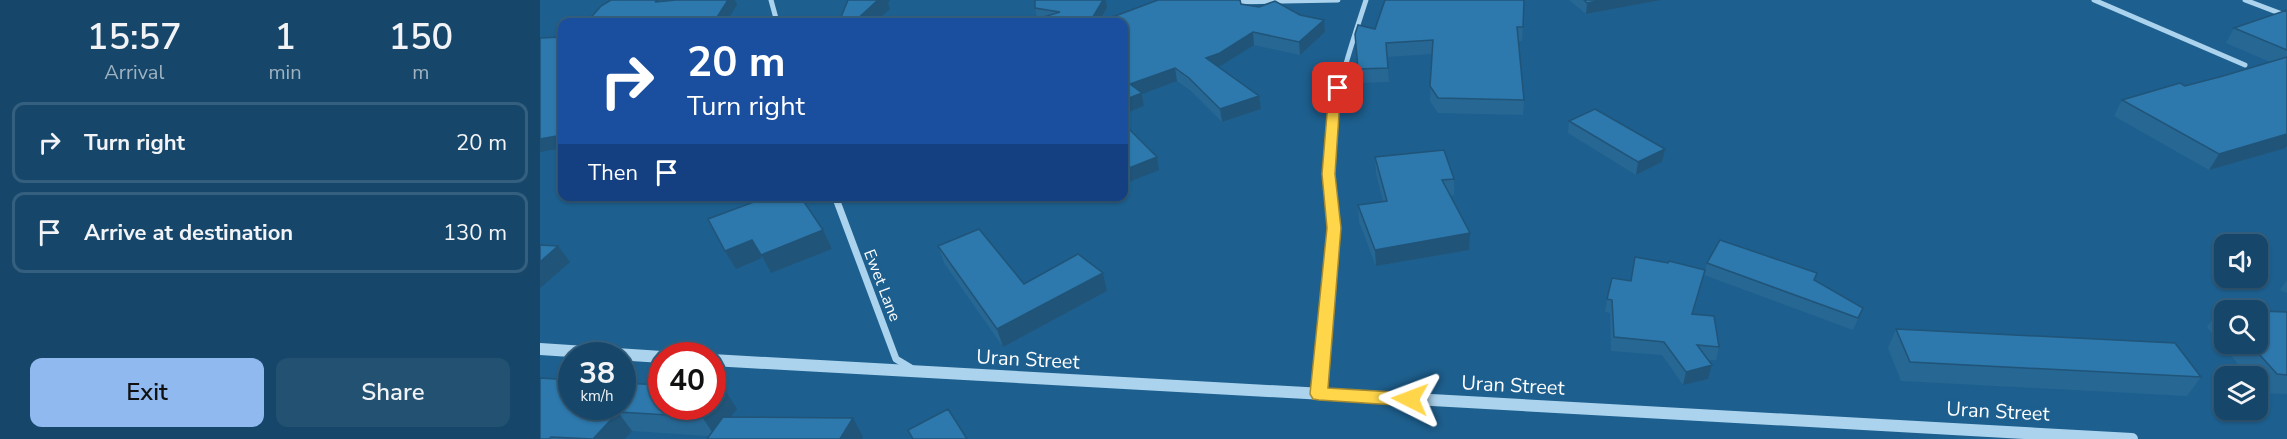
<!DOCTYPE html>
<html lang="en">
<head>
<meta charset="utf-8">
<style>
	:root { --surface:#16476a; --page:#235172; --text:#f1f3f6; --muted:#9eb2c1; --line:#355f7e; --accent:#90b9f0 }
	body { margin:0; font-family:"Nunito Sans",sans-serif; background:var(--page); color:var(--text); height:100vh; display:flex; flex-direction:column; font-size:22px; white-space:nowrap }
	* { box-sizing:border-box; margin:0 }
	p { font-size:20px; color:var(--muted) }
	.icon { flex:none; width:33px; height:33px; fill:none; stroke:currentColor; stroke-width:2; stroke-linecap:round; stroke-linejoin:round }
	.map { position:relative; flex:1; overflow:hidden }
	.drawer { display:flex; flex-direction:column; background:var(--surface); width:540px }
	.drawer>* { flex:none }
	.hud { position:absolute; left:18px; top:18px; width:570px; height:183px; border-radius:12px; box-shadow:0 2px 4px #0004,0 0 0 2px var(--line); background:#1a4fa0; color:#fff; overflow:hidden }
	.buttons { position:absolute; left:1674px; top:234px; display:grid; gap:12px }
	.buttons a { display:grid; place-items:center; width:54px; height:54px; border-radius:12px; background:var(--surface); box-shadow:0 2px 4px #0004,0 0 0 2px var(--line); font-size:30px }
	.speed { position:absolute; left:18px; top:342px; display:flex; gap:12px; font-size:30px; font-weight:700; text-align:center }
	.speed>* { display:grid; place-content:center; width:78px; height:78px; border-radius:50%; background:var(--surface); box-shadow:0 2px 4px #0004,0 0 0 2px var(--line); line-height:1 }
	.speed small { font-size:15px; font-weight:400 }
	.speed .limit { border:9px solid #d22; background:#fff; color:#111 }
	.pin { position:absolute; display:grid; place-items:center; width:51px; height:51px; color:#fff; margin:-26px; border-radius:12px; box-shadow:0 3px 9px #0006 }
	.me { position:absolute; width:66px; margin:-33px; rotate:273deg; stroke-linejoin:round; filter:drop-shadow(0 0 4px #0008) }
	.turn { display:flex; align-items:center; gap:21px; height:126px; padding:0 30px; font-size:27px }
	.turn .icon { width:78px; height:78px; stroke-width:2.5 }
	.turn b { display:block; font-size:42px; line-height:51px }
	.then { display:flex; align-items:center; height:57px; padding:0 30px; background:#0003; gap:12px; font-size:22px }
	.eta { display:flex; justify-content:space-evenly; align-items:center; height:102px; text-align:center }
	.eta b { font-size:36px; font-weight:600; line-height:42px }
	.action { display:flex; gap:12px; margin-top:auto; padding:12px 30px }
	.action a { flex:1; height:69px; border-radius:12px; background:var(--accent); color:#111; font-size:24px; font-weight:600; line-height:69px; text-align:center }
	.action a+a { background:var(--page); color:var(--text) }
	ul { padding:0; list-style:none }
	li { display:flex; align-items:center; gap:18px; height:81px; margin:0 12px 9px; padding:0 18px; border:3px solid var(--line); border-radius:12px }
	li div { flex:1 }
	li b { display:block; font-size:22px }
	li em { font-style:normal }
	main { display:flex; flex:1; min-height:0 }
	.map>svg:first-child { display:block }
</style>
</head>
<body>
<main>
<section class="drawer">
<div class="eta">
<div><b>15:57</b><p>Arrival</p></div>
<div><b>1</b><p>min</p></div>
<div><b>150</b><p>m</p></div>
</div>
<ul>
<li><svg class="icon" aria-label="right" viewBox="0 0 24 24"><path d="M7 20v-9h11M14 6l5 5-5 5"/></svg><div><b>Turn right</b></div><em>20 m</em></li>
<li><svg class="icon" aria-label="arrive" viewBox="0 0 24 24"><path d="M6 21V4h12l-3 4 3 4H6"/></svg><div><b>Arrive at destination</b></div><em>130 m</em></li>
</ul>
<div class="action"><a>Exit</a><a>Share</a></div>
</section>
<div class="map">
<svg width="1747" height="439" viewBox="0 0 1747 439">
	<rect width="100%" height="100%" fill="#1d5f8e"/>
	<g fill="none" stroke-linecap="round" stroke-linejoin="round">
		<path stroke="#abd3ed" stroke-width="5" d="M231,0l6,22
			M1554,0l151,65
			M1705,0l42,16
			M694,2l104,-2
			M790,188c-6,-66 16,-126 36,-188"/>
		<path stroke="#abd3ed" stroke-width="7" d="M295,196l61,163 15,9
			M779,394l15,-166 -4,-42"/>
		<path stroke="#abd3ed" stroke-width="12" d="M0,349l122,8
			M172,360l1420,79"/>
	</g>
	<path fill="#276794" d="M495,0h71l1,8 -7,14 141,-18 83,16 1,12 -25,23 -46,-10 -36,21 41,30 2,13 -39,13 -31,-31 -14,-10 -35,13 2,12 -20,8v-92h-97l10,-3 -2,-11z
		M1029,0h92l-75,14z
		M1747,10v138h-1l-77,22 -95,-54 8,-16 63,-14 85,-24 -44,-19 8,-15z
		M983,27l-1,14h-4l6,59 -1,15 -85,-2 -8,-12 2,-47 -45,3 2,25 -30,1 -4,-49 20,-5z
		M1029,121l93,41 -26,13 -68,-42z
		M835,157l79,22v16l-4,1 19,54 -93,16 -17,-44 -1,-17 25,-4 -7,-28z
		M168,219l115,11 9,19 -61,24 -9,-15 -26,11z
		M398,246l86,38 79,-11 4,18 -104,56 -59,-84z
		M1167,263l110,10 -3,7 49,28 -10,22 -149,-55z
		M1165,270l-12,44 26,33 -3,13h-8l4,5 -4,14 -25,6 -21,-30 -51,-4 -1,-38 -5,-1 2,-13 24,-18z
		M1747,280v13l-7,-3z
		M1680,309l4,1v34h34l29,-32v82l-25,-1 -4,-5v-12h-10l-41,-49z
		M1356,329l305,48 -14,19 -286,-15 -13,-33z
		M0,378l197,31 -7,8 133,20 -154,-1 -77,-5 -7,8h-85z"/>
	<path fill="#205478" d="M188,0h7l2,5 -11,17h-12z
		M338,0h12l-2,3 2,6 -15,13h-21z
		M563,0h3l1,8 -8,14h-9z
		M1062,0h59l-75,14 1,-11z
		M784,20l1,12 -25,23 -1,-13z
		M713,32l1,13 -32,20 -14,5 -2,-12z
		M635,68l2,13 -35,13 2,12 -20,8v-14l6,-16z
		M719,96l2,13 -39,13 -2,-13z
		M1747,134v12l-1,2 -77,22 10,-16z
		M22,135v13l-22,4v-13z
		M1125,149l-3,13 -26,13 2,-13z
		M617,157l2,13 -35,14v-14z
		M366,196h13l-11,5z
		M283,230l9,19 -61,24 -10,-18z
		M930,233l-1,17 -93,16 -1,-16z
		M212,240l10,18 -26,11 -11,-18z
		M18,246l12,16 -30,26v-26z
		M563,273l4,18 -104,56 -6,-18z
		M1172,365l-4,14 -25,6 3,-13z
		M185,390l12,19 -22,27 -13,-19 9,-11h1v-1z
		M78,412l14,19 -7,8h-32z
		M313,418l10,19 -1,2h-22z"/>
	<path fill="#2d78ac" stroke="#205478" stroke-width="1.5" d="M71,0h47l-3,2 21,-2h52l-14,22h-127l14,-16z
		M308,0h30l-24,22h-15z
		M495,0h68l-13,22h-63l33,-10 -25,-4z
		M618,0h82l1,4 18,3 16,-6 25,14 24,5 -25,22 -46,-10 -33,21 -14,5 53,38 -39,13 -31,-31 -14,-10 -45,16 12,9 -18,7v-78h-25z
		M845,0h139l-1,27h-6l7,73 -86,-2 -8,-12 3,-46 -47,3 2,25 -30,1 -3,-35 3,-9 17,4z
		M1044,0h18l-15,3z
		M1747,10v40l-53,-22z
		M22,37v98l-22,4v-101z
		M1747,57v77l-68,20 -97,-54 58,-17 5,3 38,-10z
		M1055,109l70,40 -27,13 -69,-41z
		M584,124l33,33 -33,13z
		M904,150l10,29 -12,1 28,53 -95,17 -17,-45 29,-4 -12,-44z
		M230,196h30l23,34 -62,25 -9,-15 -27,11 -17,-32z
		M439,229l45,55 54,-30 25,19 -106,56 -59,-83z
		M1180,240l97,33 -3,7 49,28 -5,10 -151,-55z
		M0,245l18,1 -18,16z
		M1095,257l33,6 1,-2 36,9 -13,44 22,2 5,31 -22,-2 15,20 -26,7 -22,-30 -50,-5 -2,-37 -5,-1 5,-21 19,3z
		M1680,309l37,1h-33v4z
		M1718,311l29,1v63l-10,-1 -27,-30h8z
		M1356,329l279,14 26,34 -291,-15z
		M0,378l32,2v26h50v-23l40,2v21h49l-9,11 -84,-5 -25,27 -42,-2 -2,2h-9z
		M172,389l13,1 -13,15z
		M408,409l19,30h-54l-5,-9z
		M183,417l130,1 -13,21h-133z"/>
	<path fill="#ffd54a" stroke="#a68a30" stroke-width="1.5" d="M798,84l5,4 -4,26 -4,60 6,54 -13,160 82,5 6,2 3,4 -3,5 -6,2 -91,-6 -6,-1 -3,-5 17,-166 -5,-54 5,-60 5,-26z"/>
	<g text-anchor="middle" stroke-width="6" stroke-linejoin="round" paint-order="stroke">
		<g font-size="16" fill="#fff" stroke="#1d5f8e">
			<text transform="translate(343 285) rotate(69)" y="6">Ewet Lane</text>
		</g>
		<g font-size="20" fill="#fff" stroke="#1d5f8e">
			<text transform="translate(488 359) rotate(3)" y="7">Uran Street</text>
			<text transform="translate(973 385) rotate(3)" y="7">Uran Street</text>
			<text transform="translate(1458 411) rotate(3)" y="7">Uran Street</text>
		</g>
	</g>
</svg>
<div class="buttons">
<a><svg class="icon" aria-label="sound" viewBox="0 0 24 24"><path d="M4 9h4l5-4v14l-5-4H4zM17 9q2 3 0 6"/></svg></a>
<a><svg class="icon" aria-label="search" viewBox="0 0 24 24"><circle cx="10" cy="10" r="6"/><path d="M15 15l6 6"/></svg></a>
<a><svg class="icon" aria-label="layers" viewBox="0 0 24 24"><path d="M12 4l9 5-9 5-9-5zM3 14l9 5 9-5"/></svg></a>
</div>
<div class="speed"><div>38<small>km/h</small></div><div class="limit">40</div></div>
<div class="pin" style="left:798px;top:88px;background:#d93025"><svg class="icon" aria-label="arrive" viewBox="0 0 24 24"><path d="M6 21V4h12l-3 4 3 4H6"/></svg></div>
<svg class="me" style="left:870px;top:399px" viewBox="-20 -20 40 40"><path d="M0-17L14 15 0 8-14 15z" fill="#ffd54a" stroke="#fff" stroke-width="4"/></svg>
<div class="hud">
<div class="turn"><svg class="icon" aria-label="right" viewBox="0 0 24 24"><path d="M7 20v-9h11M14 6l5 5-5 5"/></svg><div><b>20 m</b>Turn right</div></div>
<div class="then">Then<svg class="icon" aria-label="arrive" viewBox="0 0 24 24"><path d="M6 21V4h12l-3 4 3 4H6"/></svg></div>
</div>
</div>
</main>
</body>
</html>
